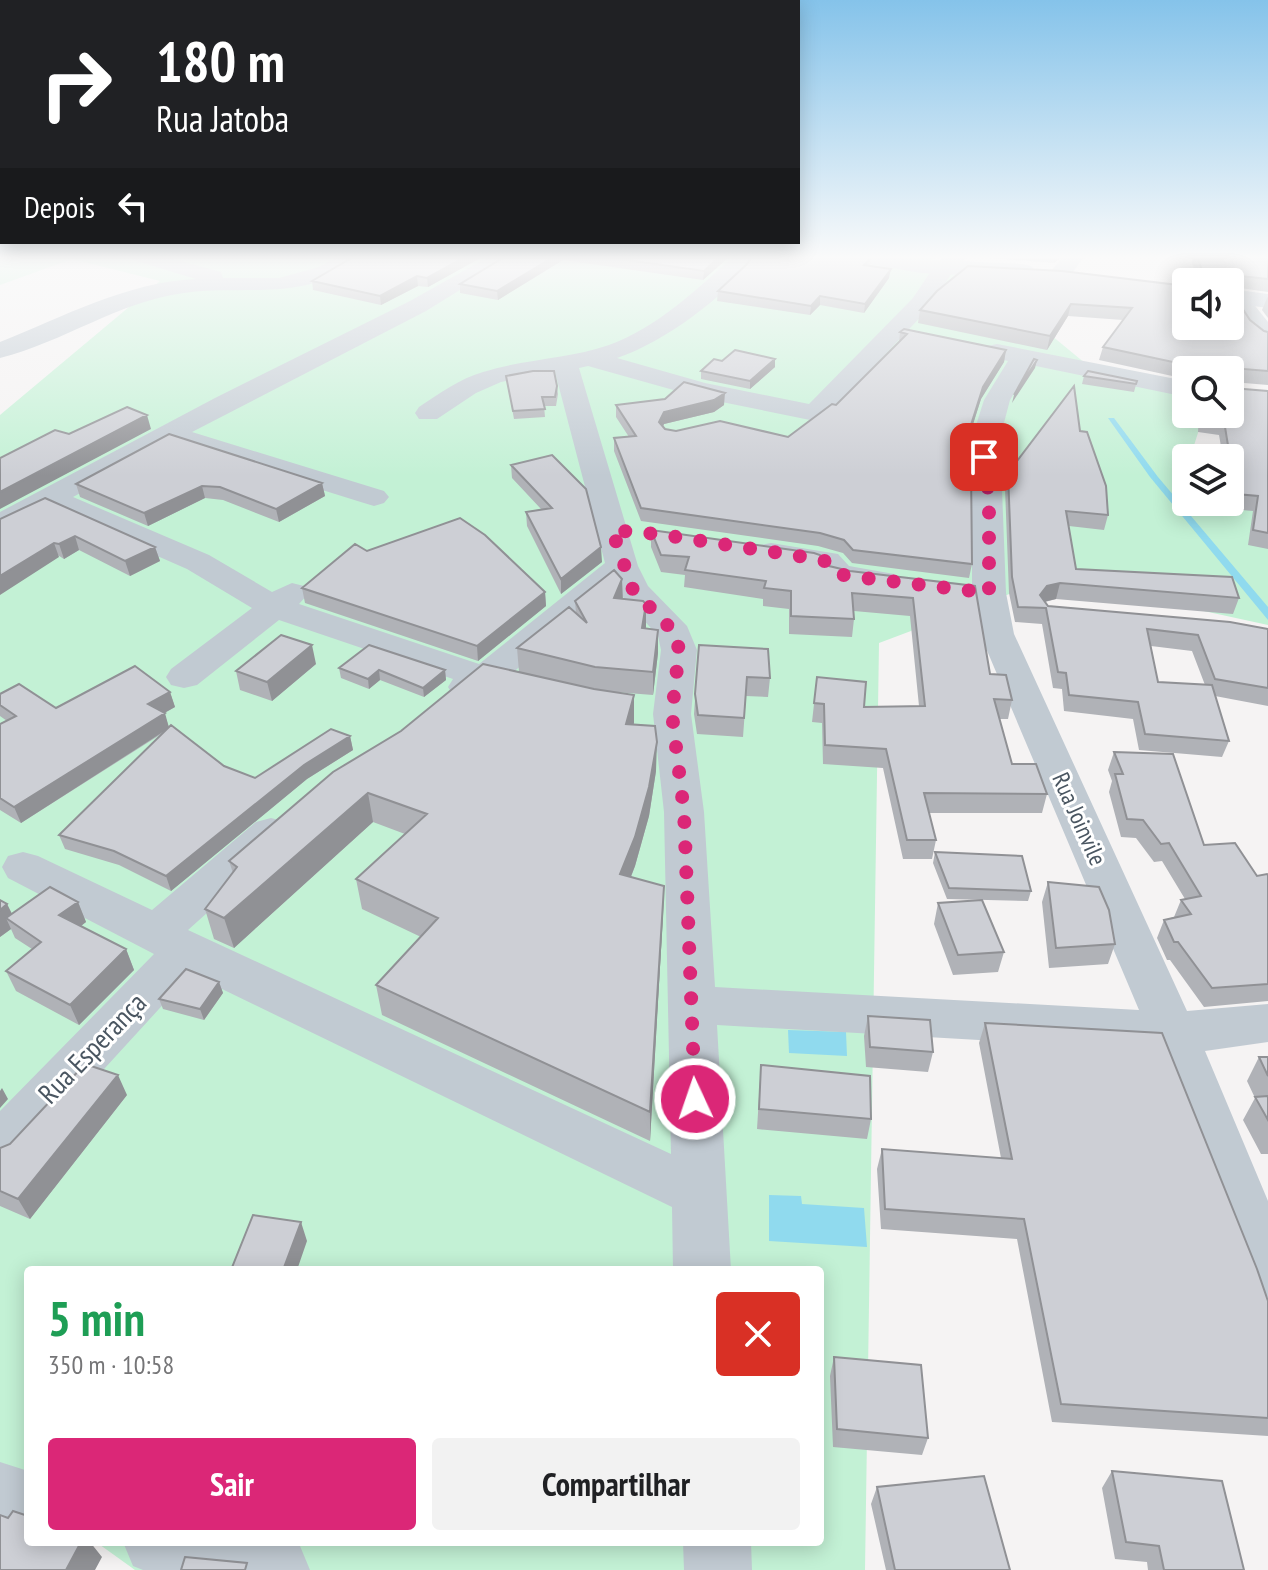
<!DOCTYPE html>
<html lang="pt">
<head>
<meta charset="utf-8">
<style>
	:root { --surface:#fff; --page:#f2f2f2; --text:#202124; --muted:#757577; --accent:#db2777 }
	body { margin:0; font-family:"PT Sans Narrow",sans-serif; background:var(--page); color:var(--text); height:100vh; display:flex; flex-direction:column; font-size:30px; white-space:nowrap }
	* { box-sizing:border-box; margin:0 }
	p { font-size:26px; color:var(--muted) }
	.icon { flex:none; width:44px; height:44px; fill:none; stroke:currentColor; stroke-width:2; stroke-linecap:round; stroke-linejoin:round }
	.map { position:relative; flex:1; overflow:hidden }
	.details { position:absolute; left:24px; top:1266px; width:800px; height:280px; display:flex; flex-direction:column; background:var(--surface); border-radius:8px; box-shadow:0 4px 20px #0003 }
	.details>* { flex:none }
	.hud { position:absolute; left:0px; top:0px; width:800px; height:244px; box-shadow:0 4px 20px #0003; background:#202124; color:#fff; overflow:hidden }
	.tools { position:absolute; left:1172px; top:268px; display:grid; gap:16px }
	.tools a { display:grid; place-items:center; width:72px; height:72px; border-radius:8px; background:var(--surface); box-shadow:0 4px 20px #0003; font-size:40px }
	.pin { position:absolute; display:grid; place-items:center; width:68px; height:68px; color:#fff; margin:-34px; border-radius:16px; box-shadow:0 4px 12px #0006 }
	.me { position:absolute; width:88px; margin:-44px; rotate:357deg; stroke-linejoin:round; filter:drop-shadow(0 0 6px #0008) }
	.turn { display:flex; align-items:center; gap:28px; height:168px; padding:0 24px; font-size:36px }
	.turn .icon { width:104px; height:104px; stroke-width:2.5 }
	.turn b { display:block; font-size:56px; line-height:68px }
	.then { display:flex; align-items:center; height:76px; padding:0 24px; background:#0003; gap:16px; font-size:30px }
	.round { display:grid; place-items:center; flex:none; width:84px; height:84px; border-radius:8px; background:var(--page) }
	.headline { display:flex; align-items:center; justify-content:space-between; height:136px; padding:0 24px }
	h1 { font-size:48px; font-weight:600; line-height:60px; color:#1e9e55 }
	.primary-button { display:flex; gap:16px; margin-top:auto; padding:16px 24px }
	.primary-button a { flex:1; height:92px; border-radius:8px; background:var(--accent); color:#fff; font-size:32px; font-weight:600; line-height:92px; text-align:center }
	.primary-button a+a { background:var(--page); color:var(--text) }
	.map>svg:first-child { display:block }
</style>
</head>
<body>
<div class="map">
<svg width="1268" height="1570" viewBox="0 0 1268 1570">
	<rect width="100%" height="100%" fill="#f5f3f3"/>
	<path fill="#c3f1d5" d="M0,256h940l-17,9 54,9 120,99 89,20v21h18l-14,44h-4v44h44l38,-23v146l-216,-47 -173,65 -14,927h-730l-39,-28h724v-272h-792v223l-28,-20v-1058l160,-134 -88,-22 -72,26z"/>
	<path fill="#90daee" d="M1108,418h6l44,59 110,130v13l-118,-143z
		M788,1030l58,2 1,24 -58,-3z
		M769,1195l32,1 1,8 62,4 3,39 -98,-6z"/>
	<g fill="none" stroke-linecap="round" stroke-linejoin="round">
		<path fill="#c1cad2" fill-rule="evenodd" d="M130,256h33l58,16 2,6h56l40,-11 20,-11h25c-5,7 -12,10 -19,14 -52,30 -105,15 -161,23 -67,9 -120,49 -184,65v-16c63,-25 127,-60 196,-63l-63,-19z
			M490,256h25l-89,55 -234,121 192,59 5,6 -5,6 -10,3 -10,-3 -192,-60 -99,54 136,58 63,37 20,-9 12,3 5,7 -10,11 180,60 126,-101 -50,-191 -54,10 -25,11 -39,26h-18l-4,-6 4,-6c20,-13 40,-28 64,-35 41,-13 86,-13 126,-27 49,-18 87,-55 125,-89h22c-28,39 -93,87 -139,102l88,25 104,21 104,-106 24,-36 8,-6h23l-15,15 -24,37 -105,111 -9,2 -113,-23 -114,-32 -9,2 59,198 10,20 39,40 10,24 -6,64 13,98 11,175 424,23 -159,-376 -8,-41v-155l12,-38 24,-39 -20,-5 -3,-5 3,-5 9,-2 189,37v16l-155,-32 -21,35 -10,38 6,155 8,41 173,377 81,-7v38l-63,9 63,150v96l-20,-8 -93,-239 -438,-25 14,245h-58l-1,-63 -481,-233 -172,188 -19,7v-58l154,-157 -146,-76 -6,-11 6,-11 15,-4 15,4 114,54 104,-88 15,-4 15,4 6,10 -6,10 -98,88 483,224 -7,-342 -11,-98 8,-64 -3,-14 -43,-48 -104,86 24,5 5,8 -5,8 -13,3 -37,-9c-10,9 -19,9 -32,6l-5,-8 5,-8 -174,-59 -82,65 -13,3 -13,-3 -5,-8 5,-8 81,-61 -65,-39 -137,-60 -50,24v-21l215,-114 195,-97z
			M1064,256h21l-17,22h-16l-3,-5z
			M1236,290l8,2 24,30v22c-18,-4 -38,-35 -38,-52z
			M771,543l67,11 11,12 45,8 4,7 -4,7 -12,3 -43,-7 -11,-3 -11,-12 -57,-10 -5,-7 5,-7z
			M0,1462l28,9v66l-28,-9z
			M123,1542h168l9,4 10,24h-167l-10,-4z
			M683,1542h68l1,28h-68z"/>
		<path fill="#c1cbd6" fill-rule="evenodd" d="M852,256l171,8 8,2 4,5 -4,5 -8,2 -102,-5 -58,-10 -8,-2z
			M1230,289l38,5v14l-38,-5z"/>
	</g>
	<path fill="#b0b2b7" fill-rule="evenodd" d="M355,256h129l-56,31 -10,-1 -37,19 -68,-15 -1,-9z
		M506,256h224l-27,24 -140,-20 -65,40 -38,-7v-9z
		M990,256h73l-9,7 -64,-5z
		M1193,256h75v36l-35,-5v7l17,26 14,11 4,1v53l-36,-3v6l36,3v158l-20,-4 5,-34 -22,-2 -1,-51h-7l-4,-23 -21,-3 1,-16 -6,-1v-1h37v-44h-44v9l-87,-19 4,-13 20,-27 -55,-4 -21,34 -129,-27 2,-13 142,-39 124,55 11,-48 -5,-15z
		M871,258l-1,8 19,12 -25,35 -44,-8 -10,10 -93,-14 1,-10 29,-27z
		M1268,297v21l-6,-8 5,-12z
		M900,332l106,18 -2,12 -23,37 -10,31 -1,36 2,98 -3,14 -117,-15 -9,-10 -25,-7 -177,-25 -27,-70v-13l15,-1 -13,-20v-12h108l-10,7 -50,12 -1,3 2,2 11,2 112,6 48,-32 63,-63z
		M775,359v8l-25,22 -49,-10v-8z
		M506,376l51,10 1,8 -2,12h-12l1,11 -31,2z
		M1084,376l53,5 -3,11 -52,-8z
		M1080,431l28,84 -4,15 -35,-4 7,43 163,29 -6,16 -177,-15 -11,3 3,4 220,23v77l-53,-10 14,45 -7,16 -83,-7 -6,-31 -69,-8 -2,-22 -9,-1 -11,-64 -27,-2 -6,-29 -4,-105 3,-15zM1151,646l41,5 13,34 -47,-3z
		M552,455l50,107 -41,32 -34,-68 -1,-14 15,-3 -29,-31 -1,-13z
		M322,483l3,13 -46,26 -56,-22 -18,-2 -57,28 -68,-29 -4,-13z
		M0,519l155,28 5,14 -30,15 -51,-26 -15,9z
		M651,530l199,41 125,15 15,88 22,26 -4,19h-9l13,45 35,30 -5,19h-113l7,27 -4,19h-29l-20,-91 -60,-4 -1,-41 -10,-1 5,-45 47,30 55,-1 -9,-90 -56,-5v8l-2,18 -63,-3v-25l-26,-3v-7l-79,-12 1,-12 -24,-3 -10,-25z
		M367,551l178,41 1,14 -68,55 -173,-58 -3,-15z
		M623,599l22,30 13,1v23l-5,42 -51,-4 32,34 22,46 -7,45 -14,50 -4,11 33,9 -1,29 -13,226 -268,-126 -6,-30 45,-48 -59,-28 -6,-30 49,-45 -32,-12 -139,126 -20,-9 -9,-30 28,-36 -4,-12 356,-173 -66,-16 -2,-24 59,-35 -1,-12z
		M699,645l71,33 -2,19 -22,-1 -3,41 -46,-3 -3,-20z
		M316,664l-44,37 -32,-11 -4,-19z
		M339,668l106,2 1,10 -22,17 -44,-17 -11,9 -28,-11z
		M170,692l5,15 -11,6 5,14 55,39 31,12 95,-42 3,14 -46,29 -136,112 -52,-26 -54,-16 -6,-14 107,-104 -145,92 -21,-13v-86l7,-3 -7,-5v-22l56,14z
		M1114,752l90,93 53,31 11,-1v126l-64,6 -34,-47h-3l-10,-22 7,-18 10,-3 7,-17 4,-1 -23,-38 -8,1 -18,-24 -15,-1 -12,-45 3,-11 -4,-11z
		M935,852l96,39 -3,10 -81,-2 -14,-36z
		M1048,882l67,62 -7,20 -59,4 -7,-66z
		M78,902l8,20 -5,4 45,23 8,21 -55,55 -63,-34 -10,-20 26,-22 -17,-11 -4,-9 -11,8 7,-33 5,10z
		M938,903l66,49 -6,20 -45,3 -19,-51z
		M219,982l4,11 -19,27 -41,-11 -4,-10z
		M868,1016l65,36 -5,20 -62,-5 -2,-31z
		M985,1023l283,278v135l-216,-14 -35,-183 -136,-10 -4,-60 5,-20 119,9 -22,-115z
		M1259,1057h9v97h-7l-18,-34 12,-22 -8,-17z
		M761,1065l110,54 -4,20 -110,-10z
		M127,1095l-97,124 -30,-13v-58z
		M834,1357l94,81 -6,17 -89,-8 -3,-71z
		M1112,1471l132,99h-96l-1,-8 -32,-3 -13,-71z
		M877,1487l133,83h-124l-15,-66z"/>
	<path fill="#909195" d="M467,256h17l-56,31 -1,-9z
		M555,256h8v4l-65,40 -1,-9z
		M720,256h10l-27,24 1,-9z
		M1056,256h7l-9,7z
		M891,269l-2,9 -25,35 1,-9z
		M417,276l1,10 -37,19 -1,-9z
		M820,296v9l-10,10 1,-9z
		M1071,304l-3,12 -21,34 3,-14z
		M1006,350l-2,12 -23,37 -12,38 2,-12 12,-38z
		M775,359v8l-25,22v-8z
		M1037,360l-2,8 -23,35 2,-8z
		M725,393l-1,12 -10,7 -50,12 -6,11 1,-13 5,-10z
		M147,415l4,14 -151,80v-17z
		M322,483l3,13 -46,26 -3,-13z
		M202,486l3,12 -57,28 -4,-13z
		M75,536l4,14 -15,9 -5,-15z
		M54,543l5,14 -59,38v-19z
		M155,547l5,14 -30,15 -5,-15z
		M601,547l1,15 -41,32v-15z
		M622,579l1,22 -9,-3z
		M1060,583l-4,16 -13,3 -3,-7 7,-9z
		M545,592l1,14 -68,55 -1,-15z
		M646,604v23l-4,24v-23z
		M658,630v23l-5,42v-23z
		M312,645l4,19 -44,37 -5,-19z
		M379,670l1,10 -11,9 -1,-10z
		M445,670l1,10 -22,17 -1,-9z
		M170,692l5,15 -23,13 -4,-16z
		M634,695v28l-8,30v-29z
		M165,713l4,15 -148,95 -7,-16z
		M350,736l3,14 -46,29 -136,112 -5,-15 138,-111z
		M657,742l-1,29 -7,45 -14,50 -15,38v-30z
		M368,793l5,29 -139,126 -10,-30z
		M664,886l-1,29 -13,226v-29z
		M78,902l8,20 -18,14 -9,-21z
		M7,904l10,20 -11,-6 5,11 -11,8v-27z
		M126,949l8,21 -55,55 -9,-20z
		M219,982l4,11 -19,27 -4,-11z
		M118,1075l9,20 -97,124 -12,-20z
		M2,1088l6,11 -8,9v-17z
		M301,1222l6,19 -10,29h-14z
		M81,1542h9l12,15 -7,13h-29z"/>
	<path fill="#cdcfd5" stroke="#909195" stroke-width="2" d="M355,256h112l-40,22 -10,-2 -37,20 -68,-15z
		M506,256h49l-58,35 -37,-7z
		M599,256h121l-16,15z
		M753,256h107l11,2 -7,7 27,4 -26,35 -45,-8 -9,10 -93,-15 29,-27z
		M1197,256h71v23l-36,-4 1,19 17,26 14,11 4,1v39l-36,-3v20l36,3v142l-15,-3 5,-34 -22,-2 -12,-73 -22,-3v-4h28v-44h-37l-1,-4 -89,-19 29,-39 -61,-4 -21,32 -130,-26 17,-19 31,-25 94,5 124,15v40h44v-44h-39l1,-4 13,1z
		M904,329l102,21 -23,37 -12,38v33l-4,6 4,3 1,97 -119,-14 -9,-10 -24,-7 -179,-25 -27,-70 22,-2 -20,-31 49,-6 19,-17 41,11 -11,7 -50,12 -5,10 6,7 11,2 44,-10 68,16 44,-33 4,1 71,-71 -7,-2z
		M735,350l40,9 -25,22 -49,-10 13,-12 8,2z
		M1034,359l3,1 -23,35z
		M533,371h21l3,15 -2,11h-13l3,12 -32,2 -7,-35z
		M1088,371l49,10 -1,3 -52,-8z
		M1074,386l6,45 7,1 19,54 2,29 -42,-4 10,58 156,8 7,21 -179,-15 -13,3 -7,9 8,11 182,16 38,7v59l-53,-9 -17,-44 -51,-6 11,53 54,3 17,56 -84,-7 -7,-32 -69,-7 -3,-22 -8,-1 -12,-64 -28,-1 -6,-30 -4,-104z
		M127,407l20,8 -147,77v-34l55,-28 14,4z
		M169,434l153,49 -46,26 -56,-22 -18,-1 -58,27 -68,-29z
		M552,455l34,34 15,58 -40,32 -35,-67 26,-4 -41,-43z
		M45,498l110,49 -30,14 -50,-25 -16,8 -5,-1 -54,33v-57z
		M460,518l25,17 60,57 -68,54 -175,-58 53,-44 12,7z
		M651,530l163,23 6,2 9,11 21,5 125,15 15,88 16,1 6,25 -18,-1 18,65h24l11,30 -123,-1 12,47h-29l-21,-91 -61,-4 -1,-41 -10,-1 3,-26 49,5 -2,25 61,-1 -12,-108 -61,-5 2,26 -63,-3v-25l-27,-3 2,-7 -81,-11 4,-13 -28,-2z
		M614,570l8,9 -8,19 29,3 3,3 -4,24 16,2 -5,42 -58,-5 -78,-19 52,-41 18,16 -12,-22z
		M281,635l31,10 -45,37 -31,-11z
		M369,645l76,25 -22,18 -44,-18 -11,9 -29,-11z
		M699,645l69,4 2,29 -23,-1 -3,41 -46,-3 -3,-21z
		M483,664l111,25 40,6 -8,29 29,2 2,16 -8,45 -14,50 -15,37 44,12 -14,226 -274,-127 62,-67 -82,-39 71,-65 -59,-21 -144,125 -19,-9 32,-42 -8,-6 104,-89 68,-41z
		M135,666l35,26 -22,12 17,9 -151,94 -14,-9v-74l16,-8 -16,-11v-11l19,-10 37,24z
		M171,725l53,41 31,12 76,-49 19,7 -46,29 -138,111 -52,-25 -55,-16z
		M1114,752l59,2 31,91 31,-2 22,33 10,-2 1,1v109l-56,4 -34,-46h-4l-10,-22 27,-6 -10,-14 20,-4 -32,-53 -8,1 -18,-24 -16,-1 -12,-45h8z
		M935,852l87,4 9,35 -82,-3z
		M1048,882l51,5 10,23 6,34 -59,4z
		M50,887l28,15 -19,13 67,34 -56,56 -64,-34 35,-29 -35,-24z
		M0,900l7,4 -7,6z
		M982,900l22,52 -46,3 -20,-52z
		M186,969l33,13 -19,27 -41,-10z
		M868,1016l62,4 3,32 -63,-5z
		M985,1023l177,10 95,236 11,32v117l-207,-14 -37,-185 -139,-10 -3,-60 130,10z
		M1259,1057h9v19z
		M85,1064l33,11 -100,124 -18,-8v-43l10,-4z
		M761,1065l109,11 1,43 -112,-10z
		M1268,1096v24l-13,-23z
		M253,1215l48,7 -18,48h-52z
		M834,1357l87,8 7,73 -91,-9z
		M1112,1471l110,10 22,89h-80l-5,-24 -33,-4z
		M984,1476l26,94h-115l-18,-83z
		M13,1511l15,5v26h53l-15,28h-66v-55l8,3z
		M185,1557l62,6 -2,7h-64z"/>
	<linearGradient id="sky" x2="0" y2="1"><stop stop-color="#85c3ea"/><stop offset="0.54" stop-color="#fafafa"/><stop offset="1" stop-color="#fafafa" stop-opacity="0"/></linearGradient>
	<rect width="1268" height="476" fill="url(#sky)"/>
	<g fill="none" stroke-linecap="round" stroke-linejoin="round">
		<path stroke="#db2777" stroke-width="14" stroke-dasharray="0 25.2" d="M695,1099l-11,-287 -12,-98 7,-64 -4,-17 -42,-43 -21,-60 45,4 161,25 13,4 8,11 9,2 141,17v-95l-5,-41"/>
	</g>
	<g text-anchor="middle" stroke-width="6" stroke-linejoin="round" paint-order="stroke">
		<g font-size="24" fill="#4a5661" stroke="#fff">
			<text transform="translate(1079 819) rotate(66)" y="8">Rua Joinvile</text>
		</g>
		<g font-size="28" fill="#4a5661" stroke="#fff">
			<text transform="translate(92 1048) rotate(-46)" y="10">Rua Esperança</text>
		</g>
	</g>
</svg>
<div class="tools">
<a><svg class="icon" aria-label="sound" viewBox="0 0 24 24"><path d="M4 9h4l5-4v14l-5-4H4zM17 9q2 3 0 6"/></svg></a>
<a><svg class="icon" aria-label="search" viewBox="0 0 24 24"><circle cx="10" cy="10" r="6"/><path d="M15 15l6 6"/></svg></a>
<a><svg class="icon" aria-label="layers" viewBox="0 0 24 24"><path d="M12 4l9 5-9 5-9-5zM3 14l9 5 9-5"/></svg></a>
</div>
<div class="pin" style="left:984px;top:457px;background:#d93025"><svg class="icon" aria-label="arrive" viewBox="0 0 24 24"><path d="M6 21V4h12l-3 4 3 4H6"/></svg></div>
<svg class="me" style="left:695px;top:1099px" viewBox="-20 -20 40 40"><circle r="17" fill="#db2777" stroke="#fff" stroke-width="3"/><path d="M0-11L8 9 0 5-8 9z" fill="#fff"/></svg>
<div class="hud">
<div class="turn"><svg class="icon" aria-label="right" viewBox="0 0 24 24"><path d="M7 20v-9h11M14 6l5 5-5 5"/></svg><div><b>180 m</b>Rua Jatoba</div></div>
<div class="then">Depois<svg class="icon" aria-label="left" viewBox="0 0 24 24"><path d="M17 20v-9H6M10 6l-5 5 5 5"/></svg></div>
</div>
<section class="details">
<div class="headline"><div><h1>5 min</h1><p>350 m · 10:58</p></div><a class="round" style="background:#d93025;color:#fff"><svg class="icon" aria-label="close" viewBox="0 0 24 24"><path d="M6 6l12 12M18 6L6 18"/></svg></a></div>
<div class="primary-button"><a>Sair</a><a>Compartilhar</a></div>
</section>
</div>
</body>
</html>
